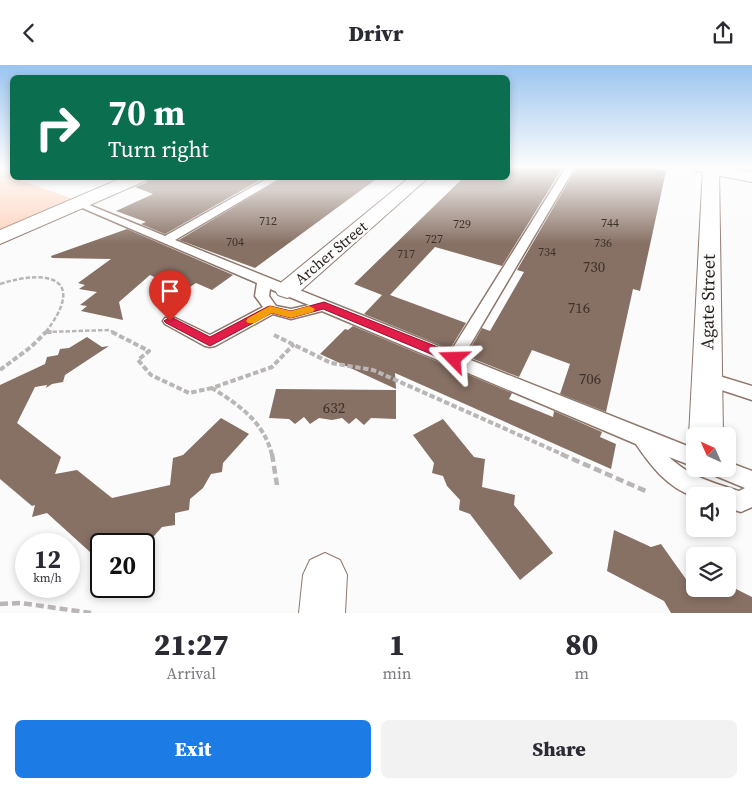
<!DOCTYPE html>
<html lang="en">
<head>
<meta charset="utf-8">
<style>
	:root { --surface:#fff; --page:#f2f2f3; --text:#2b2b33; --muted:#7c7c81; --accent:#1c7be4 }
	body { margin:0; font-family:"Source Serif 4",serif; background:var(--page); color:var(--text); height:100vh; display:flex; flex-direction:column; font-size:19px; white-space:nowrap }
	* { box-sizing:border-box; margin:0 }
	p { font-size:16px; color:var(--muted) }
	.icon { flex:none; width:28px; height:28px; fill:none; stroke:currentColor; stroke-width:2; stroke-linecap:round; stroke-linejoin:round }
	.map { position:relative; height:548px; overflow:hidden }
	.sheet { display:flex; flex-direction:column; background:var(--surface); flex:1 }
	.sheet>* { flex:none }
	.top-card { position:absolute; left:10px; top:10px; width:500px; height:105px; border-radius:8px; box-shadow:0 2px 8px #0003; background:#0b6e4f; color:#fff; overflow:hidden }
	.needle { width:32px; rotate:315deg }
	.tools { position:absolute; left:686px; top:362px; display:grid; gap:10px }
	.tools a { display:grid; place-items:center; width:50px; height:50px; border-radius:8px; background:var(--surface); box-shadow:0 2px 8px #0003; font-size:25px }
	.speed { position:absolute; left:15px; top:468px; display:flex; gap:10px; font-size:25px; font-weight:700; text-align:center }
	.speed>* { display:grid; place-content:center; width:65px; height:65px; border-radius:50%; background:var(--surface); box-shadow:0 2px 8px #0003; line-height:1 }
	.speed small { font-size:12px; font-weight:400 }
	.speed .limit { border:2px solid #111; border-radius:8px; background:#fff; color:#111 }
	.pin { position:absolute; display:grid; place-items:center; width:42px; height:42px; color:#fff; margin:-51px -21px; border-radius:50% 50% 50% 0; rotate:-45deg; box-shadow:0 0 5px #0007 }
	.pin .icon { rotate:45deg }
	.me { position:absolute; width:55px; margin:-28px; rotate:292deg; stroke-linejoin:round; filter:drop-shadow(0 0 4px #0008) }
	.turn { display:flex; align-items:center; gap:18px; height:105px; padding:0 15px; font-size:22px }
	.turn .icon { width:65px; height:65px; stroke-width:2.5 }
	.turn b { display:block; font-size:35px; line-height:42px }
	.eta { display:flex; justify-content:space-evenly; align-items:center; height:85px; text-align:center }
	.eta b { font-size:30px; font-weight:800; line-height:35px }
	.action { display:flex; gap:10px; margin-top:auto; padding:10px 15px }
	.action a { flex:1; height:58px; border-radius:8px; background:var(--accent); color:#fff; font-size:20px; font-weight:800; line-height:58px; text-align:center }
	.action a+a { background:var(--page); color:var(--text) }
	header { display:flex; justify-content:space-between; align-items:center; height:65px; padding:0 15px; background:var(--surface); font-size:22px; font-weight:800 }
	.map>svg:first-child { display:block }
</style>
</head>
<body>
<header><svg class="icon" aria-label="back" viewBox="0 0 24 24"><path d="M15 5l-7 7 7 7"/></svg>Drivr<svg class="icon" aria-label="share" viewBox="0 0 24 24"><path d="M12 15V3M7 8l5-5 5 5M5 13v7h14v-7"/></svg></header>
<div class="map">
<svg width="752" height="548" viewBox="0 0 752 548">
	<rect width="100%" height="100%" fill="#fbfbfb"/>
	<path fill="#fed1b9" d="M0,105l12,6v1l61,22 -73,32z"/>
	<path fill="#877064" d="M508,102h55l-61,99 -67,-19 -45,48 76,28 -16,26 -86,-35 18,-19 -28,-11 110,-107h44z
		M577,102h72l17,4 -26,120 -7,-2 -27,123 -46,-18 10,-30 -38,-14 -13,27 -53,-21 16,-28 8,3 34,-59 -7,-2z
		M149,112h116l-100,57 -24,-10 5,-2 -30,-11 37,-17 -18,-7 11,-4z
		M284,112h95l-124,91 -76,-28z
		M127,164l106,46 -21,15 -16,-7 -12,8 -34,-16 -31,27 4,18 -42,-9 6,-5 -7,-1 17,-13 -18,-3 6,-4 -7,-2 33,-24 -59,-1 -1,-2z
		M353,261l159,67 -3,6 44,18 1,-6 48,21 -2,5 16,7 -5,25 -216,-96 1,16 -76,-35 25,-25 3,1z
		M87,272l15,10 7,-1 -44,29 -2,7 -11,2 -6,4 1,-3 -12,2 -18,36 44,34 -6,17 22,-4 35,28 58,-13 3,-27 10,-3 38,-37 28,16 -26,29 -1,9 -11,2 -8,14 -13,11 -1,11 -14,3v12l-13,2 -15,17h-46v18l-54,-49 -15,4 3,-12 -3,1 -32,-27v-94l45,-21 2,-7 11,-2 2,-6 9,-1z
		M276,324l120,1v29l-25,-1 -7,7 -8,-7 -7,6 -7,-6 -10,2 -13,-2 -9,6 -6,-7 -9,7 -6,-5 -20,-1z
		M443,354l31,38 11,2 -3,28 33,8 -1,10 39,48 -33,27 -50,-66 -11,-4 1,-10 -13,-14 -4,-10 -11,-3 2,-10 -21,-28z
		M614,465l37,17 10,-3 27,38 7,-3v10h33v-4l24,12v16h-81l-7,-12 -57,-30z"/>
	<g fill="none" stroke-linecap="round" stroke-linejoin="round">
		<defs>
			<path id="service" d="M566,102h9l-112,190 232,92v18l-26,-10c20,19 44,26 70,34l6,-3 -29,-12 -3,-7h15v-7l24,9v36l-11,5 -13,-4v-12c-11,0 -26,3 -35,0 -25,-8 -43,-31 -57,-52l-314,-133 -31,8 -18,-5 -58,32 -5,1 -5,-1 -40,-22 -2,-3 2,-3h10l35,17 53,-28 -8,-11 2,-13 -184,-79 1,-2h8l83,34 105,-59h12l-107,63 276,111zM270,224l39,16 -18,4 -15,-3 -7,-10z
				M706,307l46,14v14l-52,-17 -2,-5 2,-5z"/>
			<path id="minor" d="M703,102h16l4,269h-28v11l-6,-11z
				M124,112h23l-2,4 -145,63v-14z
				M410,112h19l-133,118 -9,3 -9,-3 -3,-5 3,-5z
				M325,488l15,7 7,15 -2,38h-46l4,-38 7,-15z"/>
			<path id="tertiary" d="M692,102h36l24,5v10l-52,-10 -6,-2z"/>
		</defs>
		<use href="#service" stroke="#8e776b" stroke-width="3"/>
		<use href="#minor" stroke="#8e776b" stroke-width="2"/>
		<use href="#tertiary" stroke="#8e776b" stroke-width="2"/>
		<path stroke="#b9b6b5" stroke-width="2.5" stroke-dasharray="4.5 2" stroke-linecap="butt" d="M0,219c50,-16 87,-5 45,49
			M46,267l63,-2 6,3"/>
		<path stroke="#b9b6b5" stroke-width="4" stroke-dasharray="5.5 2.5" stroke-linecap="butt" d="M46,267h7
			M112,267l37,19 -11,9 13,15 38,18 23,-5
			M274,270l57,28 42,7 191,85
			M0,305l31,-23 15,-15
			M272,390c-8,-33 -33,-50 -60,-67l60,-21 22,-23"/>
		<path stroke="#b9b6b5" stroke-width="4.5" stroke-dasharray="8 4" stroke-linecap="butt" d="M272,389l5,31
			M561,389l87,38
			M0,539l21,-1 70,10"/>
		<use href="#service" fill="#fff" fill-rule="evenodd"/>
		<use href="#minor" fill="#fff" fill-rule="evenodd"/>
		<use href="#tertiary" fill="#fff" fill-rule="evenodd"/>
	</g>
	<linearGradient id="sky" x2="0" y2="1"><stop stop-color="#9ac4ef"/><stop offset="0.57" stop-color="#fdfdfd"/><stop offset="1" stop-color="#fdfdfd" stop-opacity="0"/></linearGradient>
	<rect width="752" height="179" fill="url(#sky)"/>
	<path fill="#e11d48" stroke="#92132f" d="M324,237l134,53 2,4 -6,4 -4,-1 -127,-53 -32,9 -19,-5 -62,33 -44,-23 -2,-2 6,-4 3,1 37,19 57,-30 3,-1 21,5z"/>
	<path fill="#f59e0b" d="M270,241l21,5 18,-5 6,3 -2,3 -22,6 -19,-5 -17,10h-7l-2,-2 2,-3z"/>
	<g text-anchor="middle" stroke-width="5" stroke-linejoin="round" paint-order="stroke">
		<g font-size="12" fill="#3e322b">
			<text x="268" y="160">712</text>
			<text x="610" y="162">744</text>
			<text x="462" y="163">729</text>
			<text x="434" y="178">727</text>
			<text x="235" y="181">704</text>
			<text x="603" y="182">736</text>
			<text x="547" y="191">734</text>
			<text x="406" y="193">717</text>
		</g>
		<g font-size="15" fill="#261d18" stroke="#fbfbfb">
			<text transform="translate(331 188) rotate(-40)" y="5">Archer Street</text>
		</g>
		<g font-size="15" fill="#3e322b">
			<text x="594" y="207">730</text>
			<text x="579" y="248">716</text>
			<text x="590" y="319">706</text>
			<text x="334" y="348">632</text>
		</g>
		<g font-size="18" fill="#261d18" stroke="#fbfbfb">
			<text transform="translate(708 237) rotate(-89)" y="6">Agate Street</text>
		</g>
	</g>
</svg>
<div class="tools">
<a><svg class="needle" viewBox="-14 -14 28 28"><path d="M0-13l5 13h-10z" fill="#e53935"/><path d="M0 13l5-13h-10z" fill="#7c7c81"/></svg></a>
<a><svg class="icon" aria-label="sound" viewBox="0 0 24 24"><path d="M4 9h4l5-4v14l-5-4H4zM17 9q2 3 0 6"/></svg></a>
<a><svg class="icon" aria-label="layers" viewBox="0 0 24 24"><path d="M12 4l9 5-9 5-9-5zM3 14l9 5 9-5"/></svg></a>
</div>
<div class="speed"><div>12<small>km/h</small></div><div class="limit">20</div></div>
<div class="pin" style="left:170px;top:256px;background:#d93025"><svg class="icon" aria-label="arrive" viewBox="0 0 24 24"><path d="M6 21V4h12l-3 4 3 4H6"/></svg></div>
<svg class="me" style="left:454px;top:294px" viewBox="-20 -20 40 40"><path d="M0-17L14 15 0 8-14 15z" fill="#e11d48" stroke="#fff" stroke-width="4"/></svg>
<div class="top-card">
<div class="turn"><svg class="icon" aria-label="right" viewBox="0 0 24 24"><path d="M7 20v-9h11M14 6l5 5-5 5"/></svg><div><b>70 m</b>Turn right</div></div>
</div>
</div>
<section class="sheet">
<div class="eta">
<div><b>21:27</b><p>Arrival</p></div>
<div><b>1</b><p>min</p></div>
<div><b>80</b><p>m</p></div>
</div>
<div class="action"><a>Exit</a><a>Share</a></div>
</section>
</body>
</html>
